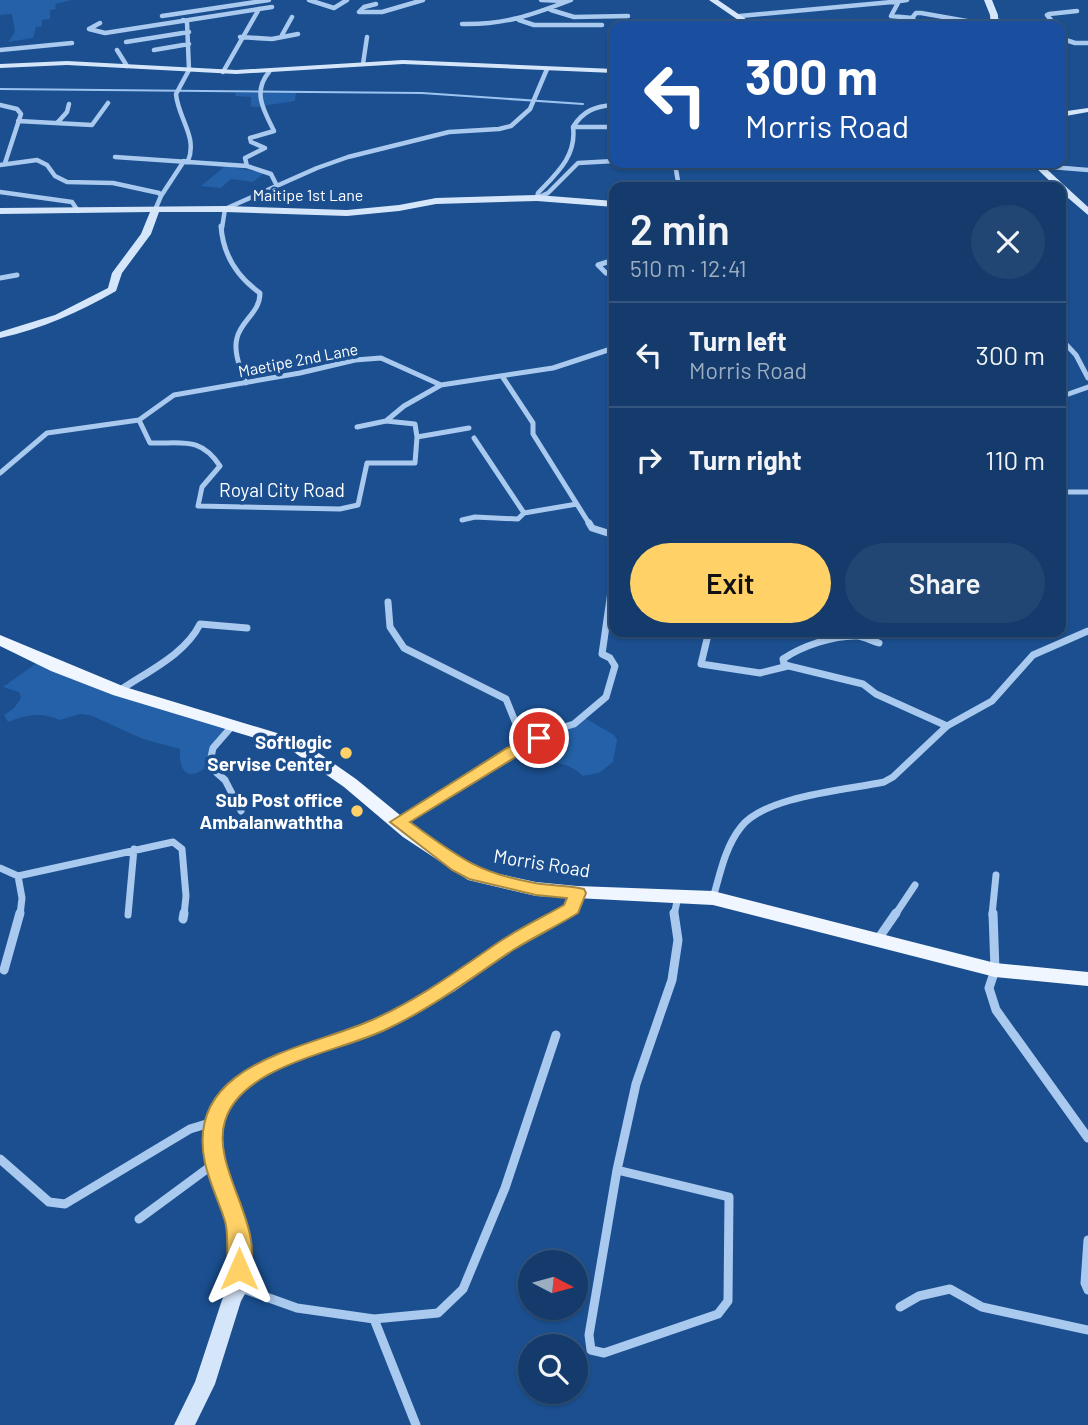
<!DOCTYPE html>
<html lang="en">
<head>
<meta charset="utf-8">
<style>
	:root { --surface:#143b6b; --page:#214673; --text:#f1f3f6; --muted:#9dadc1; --line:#33557e; --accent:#ffd166 }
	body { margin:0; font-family:Barlow,sans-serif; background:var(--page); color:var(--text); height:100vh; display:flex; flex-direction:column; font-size:26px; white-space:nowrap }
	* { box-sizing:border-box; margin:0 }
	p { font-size:23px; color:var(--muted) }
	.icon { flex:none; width:38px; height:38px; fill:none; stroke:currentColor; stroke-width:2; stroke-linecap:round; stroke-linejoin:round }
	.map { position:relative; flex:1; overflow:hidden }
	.drawer { position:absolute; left:609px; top:182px; width:457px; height:455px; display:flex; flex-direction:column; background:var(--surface); border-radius:14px; box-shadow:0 2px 5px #0004,0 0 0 2px var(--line) }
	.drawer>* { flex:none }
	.banner { position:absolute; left:609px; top:21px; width:457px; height:147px; border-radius:14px; box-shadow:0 2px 5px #0004,0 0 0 2px var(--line); background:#1a4fa0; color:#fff; overflow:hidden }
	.needle { width:46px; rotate:96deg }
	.controls { position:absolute; left:518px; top:1250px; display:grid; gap:14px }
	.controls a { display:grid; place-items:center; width:70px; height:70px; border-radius:50%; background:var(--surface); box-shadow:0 2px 5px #0004,0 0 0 2px var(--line); font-size:35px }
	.pin { position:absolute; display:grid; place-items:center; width:60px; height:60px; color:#fff; margin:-30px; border:4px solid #fff; border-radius:50%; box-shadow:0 2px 7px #0007 }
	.me { position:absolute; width:77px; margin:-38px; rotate:0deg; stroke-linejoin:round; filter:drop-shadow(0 0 5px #0008) }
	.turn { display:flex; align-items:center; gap:24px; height:147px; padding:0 21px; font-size:32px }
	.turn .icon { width:91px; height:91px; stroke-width:2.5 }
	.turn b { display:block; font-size:49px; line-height:60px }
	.round { display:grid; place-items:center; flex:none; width:74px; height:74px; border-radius:37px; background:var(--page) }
	.overview { display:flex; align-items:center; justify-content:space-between; height:119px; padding:0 21px }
	h1 { font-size:42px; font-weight:600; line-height:52px }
	.action { display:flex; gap:14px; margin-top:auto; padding:14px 21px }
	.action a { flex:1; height:80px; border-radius:42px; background:var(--accent); color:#111; font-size:28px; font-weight:600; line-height:80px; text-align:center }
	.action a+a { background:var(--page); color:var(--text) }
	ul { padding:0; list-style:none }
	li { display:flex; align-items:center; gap:21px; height:105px; padding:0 21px; border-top:2px solid var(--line) }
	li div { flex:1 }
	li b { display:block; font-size:26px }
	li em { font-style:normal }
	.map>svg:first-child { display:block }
</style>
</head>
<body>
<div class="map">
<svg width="1088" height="1425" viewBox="0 0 1088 1425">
	<rect width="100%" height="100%" fill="#1b4f8f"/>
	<path fill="#2461a8" d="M0,0h72l-17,4 1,5 -6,1v9l-8,1v6l-6,1 -3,11 -25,4 7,-10 -3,-18 -12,1z
		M296,92l-1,9 -39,6 -5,-1v-9l-16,-1 1,-3z
		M225,166l39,7 -11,9 -22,-3 -10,9 -20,-2z
		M41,660l187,63 -20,31 1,11c-20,18 -31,7 -29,-16l-37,-10 -53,-24 -10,-1 -20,6c-19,-8 -32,-6 -52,2l-4,-7 10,-7 7,-10 -2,-6 -16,-5z
		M583,717l31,18 3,5 -4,22 -14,11 -16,3c-19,-19 -55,-17 -82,-17z"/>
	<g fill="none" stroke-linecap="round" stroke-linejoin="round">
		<path stroke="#9cc4f0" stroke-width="2" d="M0,89l422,4 161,11"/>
		<path stroke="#a9c9ee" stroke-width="4.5" d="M309,0l25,8 13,-8
			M541,0l23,1
			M893,2l14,-2
			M376,4l-12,3 -5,5h23l41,-12
			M551,10l23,7 54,-1
			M162,16l107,-16
			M740,16l152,-14 6,1 -7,13 21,2 4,-5h5l74,13
			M912,18l7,8
			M183,20l4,2 2,48 -13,24c2,24 22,43 12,67
			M519,20l15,5h68
			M994,20l28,6
			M100,23l-11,6 16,4 167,-26
			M462,24c43,1 70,-9 109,-24
			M1036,26l15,-6 -4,-5 2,-1 28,-3
			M282,35l10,-18
			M240,37l32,2 26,-5
			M1060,38l15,5h13
			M126,42l63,-10
			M0,50l72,-7
			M117,50l10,16
			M154,50l35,-6
			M363,64l4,-27
			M223,72l36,-63
			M0,105l17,4 4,5 -16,49
			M18,121l74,4 16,-22
			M58,122l9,-10 2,-8
			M573,127h41
			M115,157l132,9 24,8 6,12
			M634,163h43
			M675,164l4,23
			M0,165l37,-5 10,5 8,11 12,6 46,1 46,10 2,3 -6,14
			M247,166l-2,-8 20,-10 -14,-6 -1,-4 24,-7c-10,-20 -22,-39 -5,-59
			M1039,166l49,4
			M0,192l72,10 6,9
			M161,196l23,-35
			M537,198l1,-5c18,-19 39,-37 35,-66 10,-16 22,-21 41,-22
			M537,198l11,-5 30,-30 36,-2
			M222,228l3,-19 92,-41 31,-11 101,-25 50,-3 12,-3 19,-17 17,-40"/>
		<path stroke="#a9c9ee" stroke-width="5" d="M221,226c2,29 15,50 39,67 0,20 -19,27 -23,45 -4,15 4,31 9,45
			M606,273l-8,-8 16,-5
			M0,278l17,-3
			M1060,338l16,17 12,23
			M502,376l31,47v11l57,91
			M1060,397l28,-10
			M139,420l11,23c32,1 50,-7 70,23l-18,21 -4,19 142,3 18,-4 9,-42h48l2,-26 52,-9
			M386,421l29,3 2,13
			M357,427l29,-6 18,-15 37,-21
			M474,438l50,75 53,-9
			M0,473l47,-40 92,-13 35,-25 126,-22 55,-13 26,-2 60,27 112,-17 61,-20
			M1060,492h28
			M462,520l13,-3 43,2 6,-6"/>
		<path stroke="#a9c9ee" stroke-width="7" d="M589,523l3,5 22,7
			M388,602l2,25 14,21 102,51 19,47
			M658,632l50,3 2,-3
			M708,635l-7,29 59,9 28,-7
			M879,643c-7,-2 -14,-6 -21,-7 -24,-1 -56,10 -75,23l1,5 5,2 74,18 13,10 71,32
			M119,691c27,-19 66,-36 81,-67l47,4
			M233,725l-20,23 -4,18 16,14 16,31
			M398,822l115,-70 41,-22 20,-6 32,-27 9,-31 -5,-8 -8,-4 12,-83
			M0,868l18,8 4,22 -2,17
			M18,876l155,-34 9,7 4,47 -2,19
			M713,898c7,-24 12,-51 28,-71 24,-31 105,-37 143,-45l9,-5 54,-51 45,-25 41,-46 55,-24
			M128,915l6,-66
			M674,915l4,-18
			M895,915l20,-30
			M992,915l4,-40"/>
		<path stroke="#a9c9ee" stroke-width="9" d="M993,913l2,57 -6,18 7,22 92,128
			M183,919l1,-6
			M878,939l18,-26
			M4,970l16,-57
			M0,1159l49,43 16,2 125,-75 23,-7
			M617,1170l112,27 -1,104 -10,13 -114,39 -13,-3 -2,-15z
			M617,1170l19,-86 36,-104 6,-40 -4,-27
			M139,1219l76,-56
			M1088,1240l-3,43 3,7
			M241,1288l56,20 77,11 64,-6 25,-24 42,-101 51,-153
			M900,1307l19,-11 31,-7 32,18 106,23
			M374,1319l42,106"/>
		<path fill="#d6e6fa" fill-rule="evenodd" d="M709,0h9l38,26h-9z
			M984,0h8l6,15v11h-7l-1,-11z
			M403,60l211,9v4l-211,-9 -167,10 -169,-9 -67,3v-4l67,-3 169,9z
			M1088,108v4l-28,5v-5z
			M1031,163h9l48,44v8l-28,-24v-4h-4z
			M537,195l77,6v6l-77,-6 -101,3 -37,7 -52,5 -122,-4h-66l-8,22 -29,39 -6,18c-37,21 -74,38 -116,47v-6l55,-17 53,-27 4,-15 29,-39 9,-22 -150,2v-6l225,-2 122,4 52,-5 37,-7z
			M577,888l6,1 2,4 -7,20 -64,36 -59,42 -71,38 -93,34 -34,18 -23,19 -11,22 -1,19 2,21 25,67v58l-8,14 -26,83 -20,41h-21l21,-43 27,-82 7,-14v-57l-23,-67 -2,-21 1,-19 16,-31 24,-20 34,-18 93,-32 71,-38 59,-42 63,-35 6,-17z"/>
		<path fill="#f0f6ff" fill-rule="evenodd" d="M0,635l125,52 175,53 56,39 61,50 64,41 55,12 41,4 136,5 282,72 93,9v14l-93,-9 -282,-72 -177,-9 -68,-16 -65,-43 -59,-50 -56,-39 -175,-53 -62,-24 -51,-25z"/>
	</g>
	<path fill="#245895" d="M962,163h21l-12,3z"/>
	<path fill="#1d4779" d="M971,163h12l-12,3z"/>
	<path fill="#ffd166" stroke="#a68842" stroke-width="2" d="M539,733l6,2 2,3 -2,4 -26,13 -109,67c47,34 67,51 125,61 16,3 33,2 49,6l2,4 -8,20c-21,13 -44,24 -65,37 -42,28 -81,58 -126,79 -46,23 -145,35 -162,92 -15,47 44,109 22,154l-8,3 -7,-3c-9,-17 -1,-39 -8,-57 -6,-18 -15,-37 -19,-55 -22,-101 102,-114 167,-143 46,-20 86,-50 127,-78 21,-14 44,-25 65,-37l3,-7 -31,-3 -67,-16 -17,-9 -62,-48 117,-74z"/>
	<g fill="#ffd166" stroke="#1b4f8f" stroke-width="2.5">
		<circle cx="346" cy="753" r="7"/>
		<circle cx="357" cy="811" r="7"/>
	</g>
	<g text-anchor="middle" stroke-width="7" stroke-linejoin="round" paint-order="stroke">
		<g font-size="16" fill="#fff" stroke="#1b4f8f">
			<text x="308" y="201">Maitipe 1st Lane</text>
			<text transform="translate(298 360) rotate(-11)" y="6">Maetipe 2nd Lane</text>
		</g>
		<g font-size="19" fill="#fff" stroke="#1b4f8f">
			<text x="282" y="497">Royal City Road</text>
			<text transform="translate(542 863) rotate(9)" y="7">Morris Road</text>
		</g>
		<g font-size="19" font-weight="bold" fill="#fff" stroke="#1b4f8f" text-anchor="end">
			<text x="332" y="749">Softlogic<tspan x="332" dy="22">Servise Center</tspan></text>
			<text x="343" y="807">Sub Post office<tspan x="343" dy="22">Ambalanwaththa</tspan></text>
		</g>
	</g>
</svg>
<div class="controls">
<a><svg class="needle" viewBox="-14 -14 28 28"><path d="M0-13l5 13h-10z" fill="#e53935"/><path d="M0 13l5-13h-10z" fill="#9dadc1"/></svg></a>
<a><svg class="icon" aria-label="search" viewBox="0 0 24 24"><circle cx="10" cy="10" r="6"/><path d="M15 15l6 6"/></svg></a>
</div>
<div class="pin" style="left:539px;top:738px;background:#d93025"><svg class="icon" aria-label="arrive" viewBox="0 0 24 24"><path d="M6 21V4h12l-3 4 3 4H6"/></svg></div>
<svg class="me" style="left:239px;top:1269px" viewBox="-20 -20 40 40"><path d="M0-17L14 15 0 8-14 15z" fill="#ffd166" stroke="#fff" stroke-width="4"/></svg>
<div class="banner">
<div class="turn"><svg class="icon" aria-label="left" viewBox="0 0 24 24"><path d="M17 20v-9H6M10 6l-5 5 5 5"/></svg><div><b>300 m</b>Morris Road</div></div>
</div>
<section class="drawer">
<div class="overview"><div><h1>2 min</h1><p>510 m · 12:41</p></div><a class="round"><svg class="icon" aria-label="close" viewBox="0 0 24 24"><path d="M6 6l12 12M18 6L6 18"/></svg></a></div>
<ul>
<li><svg class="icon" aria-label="left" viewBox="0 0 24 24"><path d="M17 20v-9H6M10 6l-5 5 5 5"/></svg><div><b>Turn left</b><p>Morris Road</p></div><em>300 m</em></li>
<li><svg class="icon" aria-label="right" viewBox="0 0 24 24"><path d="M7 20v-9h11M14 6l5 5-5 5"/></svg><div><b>Turn right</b></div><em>110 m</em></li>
</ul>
<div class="action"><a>Exit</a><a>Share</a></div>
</section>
</div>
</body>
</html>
